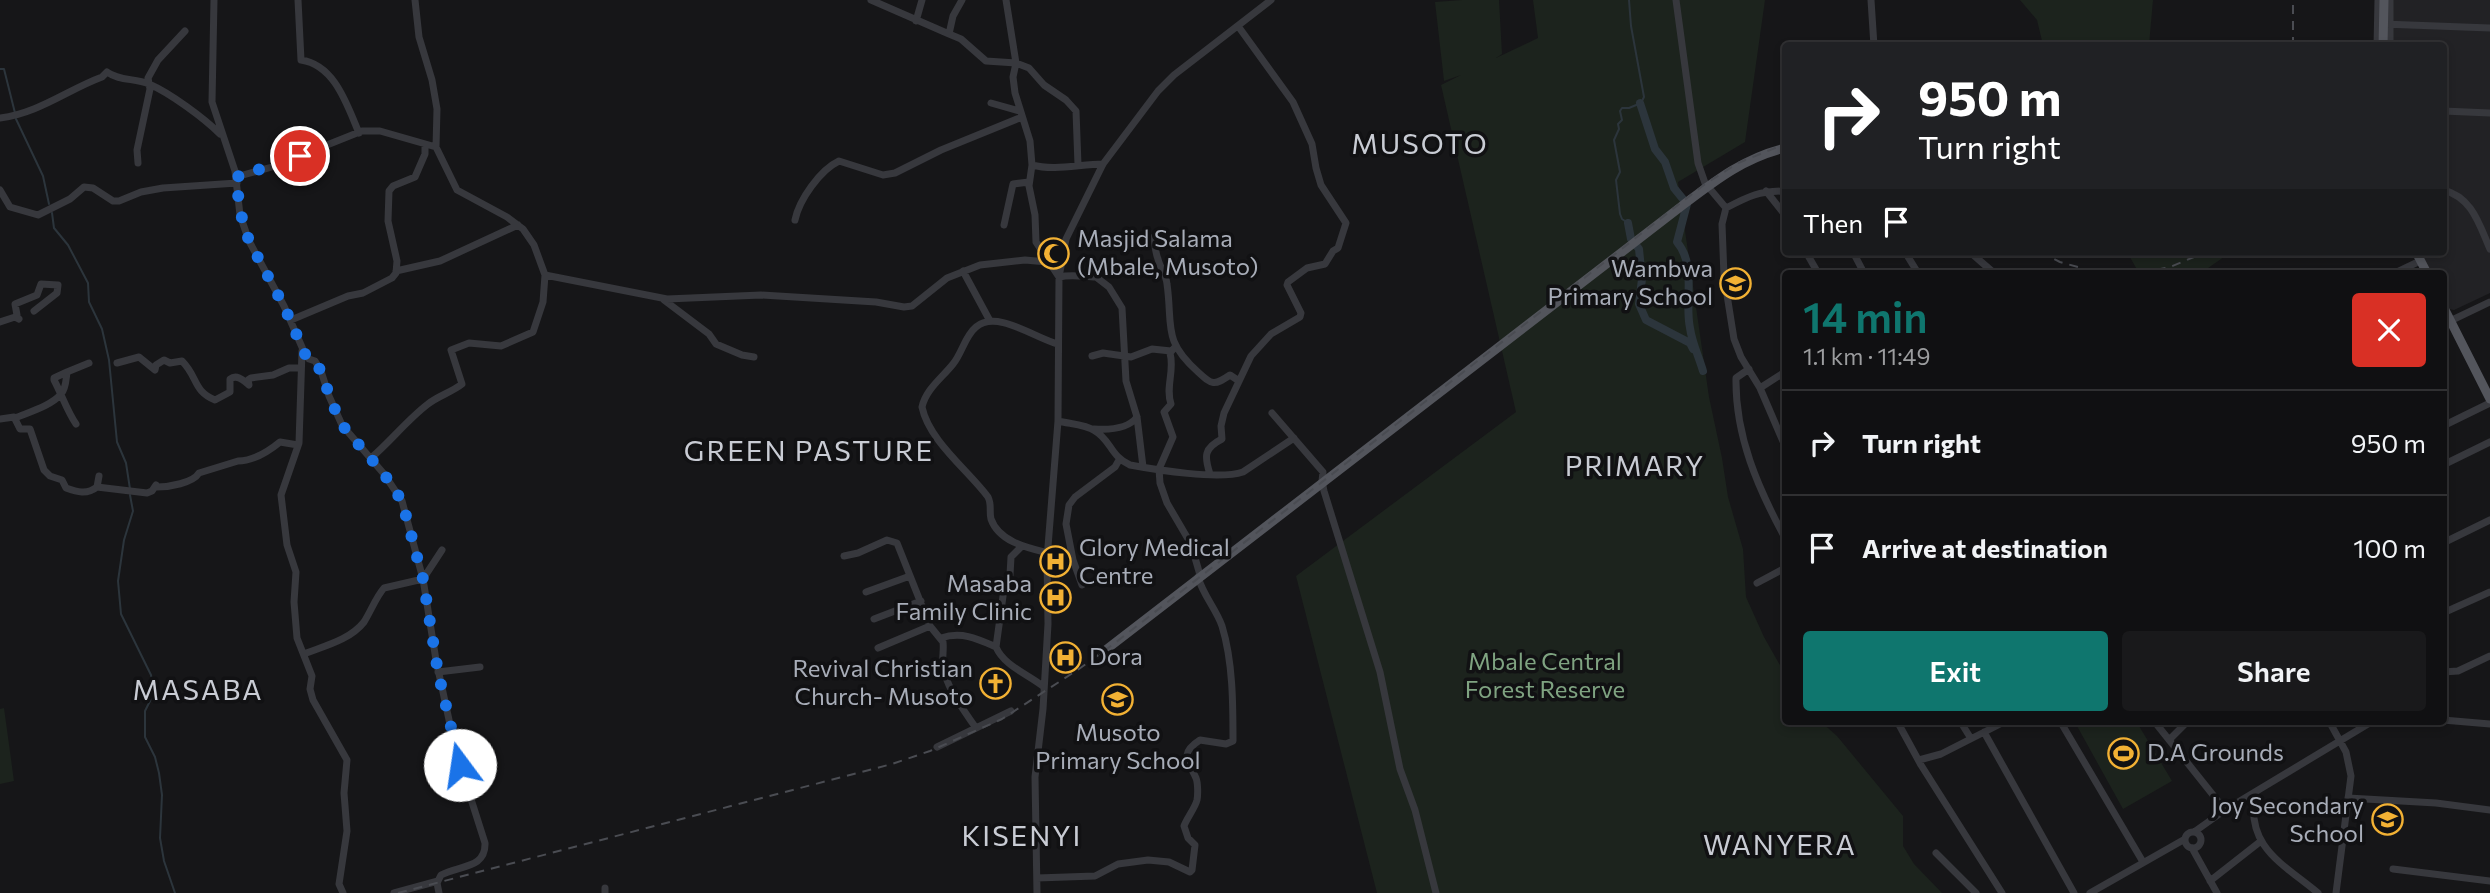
<!DOCTYPE html>
<html lang="en">
<head>
<meta charset="utf-8">
<style>
	:root { --surface:#101012; --page:#19191b; --text:#f1f3f6; --muted:#9c9d9f; --line:#303032; --accent:#0f766e }
	body { margin:0; font-family:Commissioner,sans-serif; background:var(--page); color:var(--text); height:100vh; display:flex; flex-direction:column; font-size:26px; white-space:nowrap }
	* { box-sizing:border-box; margin:0 }
	p { font-size:23px; color:var(--muted) }
	.icon { flex:none; width:38px; height:38px; fill:none; stroke:currentColor; stroke-width:2; stroke-linecap:round; stroke-linejoin:round }
	.map { position:relative; flex:1; overflow:hidden }
	.sheet { position:absolute; left:1782px; top:270px; width:665px; height:455px; display:flex; flex-direction:column; background:var(--surface); border-radius:7px; box-shadow:0 4px 10px #0003,0 0 0 2px var(--line) }
	.sheet>* { flex:none }
	.top-card { position:absolute; left:1782px; top:42px; width:665px; height:214px; border-radius:7px; box-shadow:0 4px 10px #0003,0 0 0 2px var(--line); background:#202124; color:#fff; overflow:hidden }
	.pin { position:absolute; display:grid; place-items:center; width:60px; height:60px; color:#fff; margin:-30px; border:4px solid #fff; border-radius:50%; box-shadow:0 2px 7px #0007 }
	.me { position:absolute; width:77px; margin:-38px; rotate:346deg; stroke-linejoin:round; filter:drop-shadow(0 0 5px #0008) }
	.turn { display:flex; align-items:center; gap:24px; height:147px; padding:0 21px; font-size:32px }
	.turn .icon { width:91px; height:91px; stroke-width:2.5 }
	.turn b { display:block; font-size:49px; line-height:60px }
	.then { display:flex; align-items:center; height:66px; padding:0 21px; background:#0003; gap:14px; font-size:26px }
	.round { display:grid; place-items:center; flex:none; width:74px; height:74px; border-radius:7px; background:var(--page) }
	.overview { display:flex; align-items:center; justify-content:space-between; height:119px; padding:0 21px }
	h1 { font-size:42px; font-weight:600; line-height:52px; color:var(--accent) }
	.cta { display:flex; gap:14px; margin-top:auto; padding:14px 21px }
	.cta a { flex:1; height:80px; border-radius:7px; background:var(--accent); color:#fff; font-size:28px; font-weight:600; line-height:80px; text-align:center }
	.cta a+a { background:var(--page); color:var(--text) }
	ul { padding:0; list-style:none }
	li { display:flex; align-items:center; gap:21px; height:105px; padding:0 21px; border-top:2px solid var(--line) }
	li div { flex:1 }
	li b { display:block; font-size:26px }
	li em { font-style:normal }
	.map>svg:first-child { display:block }
</style>
</head>
<body>
<div class="map">
<svg width="2490" height="893" viewBox="0 0 2490 893">
	<rect width="100%" height="100%" fill="#161618"/>
	<path fill="#222225" d="M2391,0h99v293l-36,17 -9,-2 -2,-4v-31h-15l-11,-21h26v-206h-54z"/>
	<path fill="#1c231d" d="M1462,0h37l3,54 -6,4 42,-20 -5,-38h232l-20,142 -67,40 31,215 13,61 6,39 15,52 3,48 18,40 21,37v47h35l17,15 66,80v30l11,18 28,29h-565l-81,-317 220,-164 -75,-327 20,-10 -17,6 -9,-79z
		M2020,0h133l-4,45h-106l-6,-25z
		M2127,252h104l-30,21h-62z
		M4,708l10,73 -14,3v-75z
		M2086,721h50l36,60 -49,28 -46,-83z"/>
	<g fill="none" stroke-linecap="round" stroke-linejoin="round">
		<path stroke="#2c353c" stroke-width="2" d="M0,69h4l11,44
			M16,119l27,57 6,28
			M52,213l2,15 14,17 20,38 1,19 13,27 7,31 8,82 9,21 4,26
			M1628,223l-6,-4 -2,-5 -4,-34 4,-8 -6,-32 5,-11 -1,-5 4,-4 -2,-9 2,-3h7l12,-5 3,-6 -13,-71 -2,-26
			M130,495l3,16 -9,29 -6,41 3,33 30,61 3,18 -9,18v26l10,20 4,16 3,22 -2,43 4,23 11,32"/>
		<path stroke="#2c353c" stroke-width="8" d="M1640,103l15,46 10,13 9,26 13,16 -10,38c20,24 7,58 13,86 2,15 9,29 13,43
			M1628,223l3,16 8,10 3,30 -3,25 7,16 44,23 3,6"/>
		<path stroke="#37383d" stroke-width="7" d="M214,0l-2,102 23,69 5,44 9,26 35,65 21,48 4,5 6,2 6,10 8,25 13,29 42,49 18,27 21,78 13,81 20,92 29,91c1,26 -26,22 -44,32l-4,8 2,10
			M298,0l3,60c34,5 46,45 58,73
			M415,0l4,37 13,43 5,29 -1,38
			M871,0l78,34
			M962,0l-9,16 -4,18 12,5 25,22 30,2 13,5 15,17 22,15 10,11 2,54
			M1006,0l10,63 -3,14 2,16 15,48 2,24 -3,21 6,29 1,27 23,35c14,-3 25,0 37,0l13,10 13,21 4,73 11,36 6,50
			M1676,0l22,163 7,20 21,25
			M1871,0l3,46
			M916,21l6,-21
			M2383,24l107,4
			M2377,46l1,-46
			M2390,46v-46
			M991,103l28,8
			M2443,111l47,2
			M0,118c39,-5 67,-28 102,-41l5,-5c12,9 28,6 42,12 21,9 55,34 71,50
			M138,163l-1,-13 13,-61 -2,-11 10,-18 27,-29
			M1032,165c23,6 48,-1 71,-1
			M236,177l36,-10 90,-36h18l56,16 21,43 50,27 16,12 11,16 11,30 122,24 94,-4 115,7 28,5 8,-1 35,-28 33,-13 45,-5 22,2
			M0,190l10,17 28,8 32,-16 14,-12 9,1 20,13h6l22,-9 22,-4 74,-5
			M2443,190c29,7 36,34 47,59
			M1766,191l19,24
			M1785,191c-26,0 -36,5 -59,17l-4,16 2,52 10,63 7,18 19,31 25,58
			M795,220c4,-20 25,-50 44,-59l44,14 12,-2 46,-23 81,-33
			M1004,225l9,-41 16,-2
			M1154,237c1,7 1,15 4,22 2,9 8,15 9,25 6,42 -5,56 31,88 14,13 16,14 32,3l9,6
			M1806,252l12,21
			M1853,252l11,21
			M1905,252l13,21
			M1970,252l24,21
			M396,271l44,-10 78,-36
			M963,271l27,50
			M2395,273l25,-12
			M664,300l45,34 7,10 26,11 12,2
			M15,317l2,-2 -2,-11 22,-9 4,-11 17,1 -1,8 -23,18
			M291,320l57,-24 15,-3 29,-15 4,-5 1,-12 -9,-40 1,-30 4,-5 22,-9 10,-23v-10
			M2450,321l40,-19
			M0,322l15,-5 4,2
			M1175,347l-5,6c5,18 -5,34 1,51l-7,8 9,25 -14,32 1,14 7,20 24,41 9,31
			M302,351l-3,92 -18,52 6,50 9,27 -2,30 3,36 15,38 -2,13 3,11 34,60 -3,33 3,38 -8,53 4,9
			M1092,356l11,-3 28,4 21,-8 19,2
			M117,363l22,-6 16,13 1,-5 8,-5 6,3 12,-2c16,16 11,30 33,39l15,-8v-13c7,-5 13,1 19,6l-1,-5 3,-2 22,-3 16,-7h12
			M1749,369l-13,9c-1,58 22,110 49,160
			M67,372l22,-9
			M1760,388l25,-16
			M1272,413l51,59 -1,9 2,10 56,181 20,97 15,41 21,83
			M15,418c14,-6 36,-12 46,-24 5,-5 5,-15 6,-22l-13,6v2c8,15 13,31 22,44
			M0,419l14,-2 6,12h10l14,41 6,6 12,4 4,8c11,4 21,7 31,-1
			M1058,421c11,3 27,3 37,10 16,9 15,25 35,34 27,5 89,15 113,7l51,-34
			M2443,426l47,-23
			M1094,429c15,1 34,0 43,-12
			M371,458c20,-17 36,-38 57,-54 10,-8 24,-12 34,-20l-11,-34 18,-7 32,3 32,-14 10,-30 2,-27
			M2443,465l47,-23
			M1210,474c-6,-18 -6,-26 12,-35l-1,-13 3,-13 27,-57 20,-22 29,-17 1,-4 -14,-28 1,-3 19,-14 18,-4 8,-13 5,-3 8,-25 -25,-38 -5,-17 -4,-24 -19,-42 -55,-76
			M99,476l-2,11 50,6 5,-2 4,-6 1,2c12,0 36,-4 42,-14l39,-12c15,0 31,-10 42,-19l18,3
			M2443,543l47,-23
			M1022,546l-11,11 -1,18 -6,14 -8,58c8,19 32,27 48,40
			M1048,553c-20,-5 -49,-11 -57,-34 -2,-8 1,-14 -3,-22 -19,-26 -59,-56 -66,-90 4,-18 20,-29 31,-43 9,-11 12,-28 23,-37 21,-18 60,12 82,17
			M844,556l14,-3 29,-13 10,3 33,83 13,16c1,8 -1,15 0,23 3,23 20,44 33,63
			M1757,583l28,-15
			M1082,585l-9,-25 -7,-36 3,-19 6,-8 40,-30 4,-7
			M866,592l44,-16
			M2443,613l47,-21
			M874,619l47,-18
			M941,638c21,-7 37,1 55,9
			M878,648l52,-22
			M304,654c20,-8 46,-14 60,-32 7,-11 12,-25 20,-34l39,-9 19,-29
			M438,672l42,-5
			M2443,672l15,-1 32,-15
			M2443,720l47,4
			M1897,721l24,44 81,128
			M1960,721l10,16
			M2060,721l83,141
			M2154,721l71,89
			M2329,721l17,31 5,24 -15,117
			M1984,732l90,161
			M2170,739l18,-18
			M937,747l74,-36
			M1919,760l22,-6 65,-33
			M2255,792c-10,55 27,71 63,101
			M2348,798l88,5 54,7
			M2194,832l31,-22 148,-89
			M2185 840a8 8 0 1 1 16 0a8 8 0 1 1-16 0Z
			M2192,848l25,45
			M1936,853l40,40
			M2393,869l97,12
			M1037,878l58,-2 23,-12 30,-4 21,2 21,10 2,-2 3,-25 -7,-7 -4,-12c3,-8 11,-18 13,-26 1,-5 1,-17 -1,-22 -7,-16 -18,-24 4,-38l26,4 7,-3c0,-37 0,-79 -11,-115 -6,-17 -19,-31 -24,-49
			M2210,881l51,-40
			M605,888v5
			M394,893l44,-12
			M1037,893l-2,-116 8,-68 5,-85 -1,-65 11,-138 1,-144 7,-38 37,-75 55,-73 16,-16 97,-75
			M2090,893l95,-54"/>
		<path stroke="#53555c" stroke-width="9" d="M2383,46l1,-46
			M2416,252l11,21
			M2443,306l47,93
			M1103,652l580,-447c33,-25 61,-47 102,-57"/>
		<path stroke="#4a4c52" stroke-width="2" stroke-dasharray="9 7" stroke-linecap="butt" d="M2293,46v-46
			M2040,252l20,10 39,11
			M2141,273l29,-6 36,-15
			M398,893l494,-129 38,-13 72,-32 77,-50 36,-26 590,-459 33,-21 47,-19"/>
	</g>
	<g fill="none" stroke-linecap="round" stroke-linejoin="round">
		<path stroke="#1a73e8" stroke-width="12" stroke-dasharray="0 21.6" d="M300,156l-64,21 4,34 9,30 35,65 21,48 4,5 6,2 9,16 5,19 13,29 42,49 18,27 21,78 15,93 22,93"/>
	</g>
	<defs>
		<symbol id="mosque-ring" viewBox="-11 -11 22 22"><circle r="9.5" fill="#111113" stroke="#f2b134" stroke-width="1.5"/><path d="M3.5-4.9A6 6 0 1 0 3.5 4.9A5 5 0 1 1 3.5-4.9Z" fill="#f2b134"/></symbol>
		<symbol id="school-ring" viewBox="-11 -11 22 22"><circle r="9.5" fill="#111113" stroke="#f2b134" stroke-width="1.5"/><path d="M0-5L7-2L0 1L-7-2ZM-4 1L0 2.5L4 1V4Q0 6-4 4Z" fill="#f2b134"/></symbol>
		<symbol id="hospital-ring" viewBox="-11 -11 22 22"><circle r="9.5" fill="#111113" stroke="#f2b134" stroke-width="1.5"/><path d="M-5-5h3v3.5h4V-5h3V5h-3V1.5h-4V5h-3Z" fill="#f2b134"/></symbol>
		<symbol id="church-ring" viewBox="-11 -11 22 22"><circle r="9.5" fill="#111113" stroke="#f2b134" stroke-width="1.5"/><path d="M-1.2-6h2.4v3.5h3.3v2.4h-3.3V6h-2.4V-.1h-3.3v-2.4h3.3Z" fill="#f2b134"/></symbol>
		<symbol id="stadium-ring" viewBox="-11 -11 22 22"><circle r="9.5" fill="#111113" stroke="#f2b134" stroke-width="1.5"/><path d="M0-5a6.5 5 0 1 0 0 10a6.5 5 0 1 0 0-10ZM-3.5-1.8h7v3.6h-7Z" fill="#f2b134"/></symbol>
	</defs>
	<g fill-rule="evenodd">
		<use href="#mosque-ring" x="1036" y="236" width="35" height="35"/>
		<use href="#school-ring" x="1718" y="266" width="35" height="35"/>
		<use href="#hospital-ring" x="1038" y="544" width="35" height="35"/>
		<use href="#hospital-ring" x="1038" y="580" width="35" height="35"/>
		<use href="#hospital-ring" x="1048" y="640" width="35" height="35"/>
		<use href="#church-ring" x="978" y="666" width="35" height="35"/>
		<use href="#school-ring" x="1100" y="682" width="35" height="35"/>
		<use href="#stadium-ring" x="2106" y="736" width="35" height="35"/>
		<use href="#school-ring" x="2370" y="802" width="35" height="35"/>
	</g>
	<g text-anchor="middle" stroke-width="7" stroke-linejoin="round" paint-order="stroke">
		<g font-size="24" fill="#a8adb8" stroke="#111113" text-anchor="start">
			<text x="1077" y="247">Masjid Salama<tspan x="1077" dy="28">(Mbale, Musoto)</tspan></text>
			<text x="1713" y="277" text-anchor="end">Wambwa<tspan x="1713" dy="28">Primary School</tspan></text>
			<text x="1079" y="556">Glory Medical<tspan x="1079" dy="28">Centre</tspan></text>
			<text x="1032" y="592" text-anchor="end">Masaba<tspan x="1032" dy="28">Family Clinic</tspan></text>
			<text x="1089" y="665">Dora</text>
			<text x="973" y="677" text-anchor="end">Revival Christian<tspan x="973" dy="28">Church- Musoto</tspan></text>
			<text x="1118" y="741" text-anchor="middle">Musoto<tspan x="1118" dy="28">Primary School</tspan></text>
			<text x="2147" y="761">D.A Grounds</text>
			<text x="2364" y="814" text-anchor="end">Joy Secondary<tspan x="2364" dy="28">School</tspan></text>
		</g>
		<g font-size="24" fill="#7fa381" stroke="#111113">
			<text x="1545" y="670">Mbale Central<tspan x="1545" dy="28">Forest Reserve</tspan></text>
		</g>
		<g font-size="28" letter-spacing="2" fill="#c9ccd4" stroke="#111113">
			<text x="1420" y="154">MUSOTO</text>
			<text x="809" y="461">GREEN PASTURE</text>
			<text x="1635" y="476">PRIMARY</text>
			<text x="198" y="700">MASABA</text>
			<text x="1022" y="846">KISENYI</text>
			<text x="1780" y="855">WANYERA</text>
		</g>
	</g>
</svg>
<div class="pin" style="left:300px;top:156px;background:#d93025"><svg class="icon" aria-label="arrive" viewBox="0 0 24 24"><path d="M6 21V4h12l-3 4 3 4H6"/></svg></div>
<svg class="me" style="left:460px;top:765px" viewBox="-20 -20 40 40"><circle r="19" fill="#fff"/><path d="M0-13L10 11 0 6-10 11z" fill="#1a73e8"/></svg>
<div class="top-card">
<div class="turn"><svg class="icon" aria-label="right" viewBox="0 0 24 24"><path d="M7 20v-9h11M14 6l5 5-5 5"/></svg><div><b>950 m</b>Turn right</div></div>
<div class="then">Then<svg class="icon" aria-label="arrive" viewBox="0 0 24 24"><path d="M6 21V4h12l-3 4 3 4H6"/></svg></div>
</div>
<section class="sheet">
<div class="overview"><div><h1>14 min</h1><p>1.1 km · 11:49</p></div><a class="round" style="background:#d93025;color:#fff"><svg class="icon" aria-label="close" viewBox="0 0 24 24"><path d="M6 6l12 12M18 6L6 18"/></svg></a></div>
<ul>
<li><svg class="icon" aria-label="right" viewBox="0 0 24 24"><path d="M7 20v-9h11M14 6l5 5-5 5"/></svg><div><b>Turn right</b></div><em>950 m</em></li>
<li><svg class="icon" aria-label="arrive" viewBox="0 0 24 24"><path d="M6 21V4h12l-3 4 3 4H6"/></svg><div><b>Arrive at destination</b></div><em>100 m</em></li>
</ul>
<div class="cta"><a>Exit</a><a>Share</a></div>
</section>
</div>
</body>
</html>
